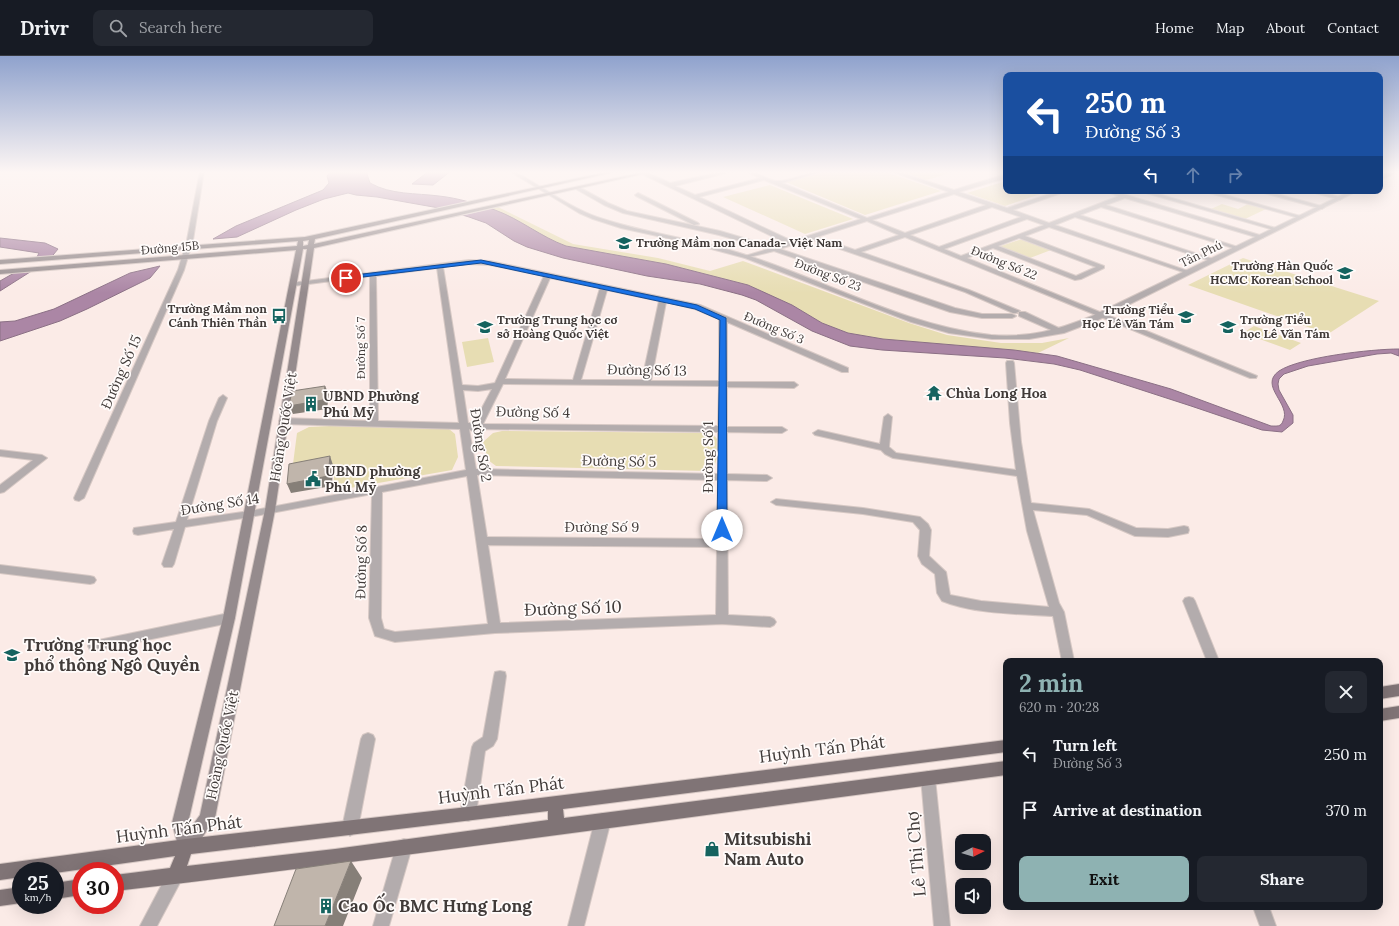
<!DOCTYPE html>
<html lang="en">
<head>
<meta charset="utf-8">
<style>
	:root { --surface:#171b24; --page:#242831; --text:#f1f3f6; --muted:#9ea1a6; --line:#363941; --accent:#8eb2b2 }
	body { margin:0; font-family:Lora,serif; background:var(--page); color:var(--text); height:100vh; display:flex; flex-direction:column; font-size:15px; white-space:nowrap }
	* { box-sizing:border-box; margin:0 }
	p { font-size:13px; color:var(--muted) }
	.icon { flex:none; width:22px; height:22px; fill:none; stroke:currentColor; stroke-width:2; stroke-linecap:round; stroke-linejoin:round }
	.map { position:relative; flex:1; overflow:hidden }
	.sheet { position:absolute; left:1003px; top:602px; width:380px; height:252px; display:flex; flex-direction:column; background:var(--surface); border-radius:8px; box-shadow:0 4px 16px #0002 }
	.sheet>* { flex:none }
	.banner { position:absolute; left:1003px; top:16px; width:380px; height:122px; border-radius:8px; box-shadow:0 4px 16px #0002; background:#1a4fa0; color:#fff; overflow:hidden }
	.needle { width:26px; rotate:85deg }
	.controls { position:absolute; left:955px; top:778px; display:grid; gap:8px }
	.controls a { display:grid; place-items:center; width:36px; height:36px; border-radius:8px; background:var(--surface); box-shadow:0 4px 16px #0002; font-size:20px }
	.speed { position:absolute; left:12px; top:806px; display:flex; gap:8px; font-size:20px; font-weight:700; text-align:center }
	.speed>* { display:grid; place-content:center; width:52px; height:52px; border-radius:50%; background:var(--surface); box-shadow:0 4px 16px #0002; line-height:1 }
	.speed small { font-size:10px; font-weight:400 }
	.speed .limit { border:6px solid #d22; background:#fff; color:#111 }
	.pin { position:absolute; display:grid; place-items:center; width:34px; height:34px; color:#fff; margin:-17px; border:2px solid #fff; border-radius:50%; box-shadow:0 1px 4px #0007 }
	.me { position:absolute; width:44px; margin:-22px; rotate:0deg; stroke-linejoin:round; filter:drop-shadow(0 0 3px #0008) }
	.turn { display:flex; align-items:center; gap:14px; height:84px; padding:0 16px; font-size:18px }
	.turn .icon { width:52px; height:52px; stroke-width:2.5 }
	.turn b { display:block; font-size:28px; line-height:34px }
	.lanes { display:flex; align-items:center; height:38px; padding:0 16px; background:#0003; justify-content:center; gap:20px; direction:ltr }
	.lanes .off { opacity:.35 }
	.round { display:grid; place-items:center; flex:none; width:42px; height:42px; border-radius:8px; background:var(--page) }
	.headline { display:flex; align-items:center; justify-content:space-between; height:68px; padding:0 16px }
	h1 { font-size:24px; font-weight:700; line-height:30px; color:var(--accent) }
	.action { display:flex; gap:8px; margin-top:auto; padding:8px 16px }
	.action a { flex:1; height:46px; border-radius:8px; background:var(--accent); color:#111; font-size:16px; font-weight:700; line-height:46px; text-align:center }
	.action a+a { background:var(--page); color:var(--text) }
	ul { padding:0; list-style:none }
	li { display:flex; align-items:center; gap:12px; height:56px; padding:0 16px }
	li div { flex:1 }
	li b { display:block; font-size:15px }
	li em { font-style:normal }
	header { display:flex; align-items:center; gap:24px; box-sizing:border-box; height:56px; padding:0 20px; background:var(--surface); border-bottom:1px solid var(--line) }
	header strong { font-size:19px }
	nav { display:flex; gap:22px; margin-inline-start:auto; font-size:14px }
	.search { width:280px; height:36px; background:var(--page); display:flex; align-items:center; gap:10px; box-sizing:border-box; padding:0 14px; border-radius:8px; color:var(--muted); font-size:15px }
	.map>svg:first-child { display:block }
</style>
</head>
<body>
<header>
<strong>Drivr</strong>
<div class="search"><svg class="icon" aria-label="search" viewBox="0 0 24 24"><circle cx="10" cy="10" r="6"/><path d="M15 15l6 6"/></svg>Search here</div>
<nav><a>Home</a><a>Map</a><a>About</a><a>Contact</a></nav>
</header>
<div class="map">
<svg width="1399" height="870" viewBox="0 0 1399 870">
	<rect width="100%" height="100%" fill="#fbebe7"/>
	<path fill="#e7ddb3" d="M830,115h53l58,20 -76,24 -79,-33z
		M898,115h60l-32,9z
		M1006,125v10h43l-44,15 -38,-13z
		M770,129l83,34 -48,15 -82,-37z
		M1222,148l16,5 10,-5 18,5 -21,10 -34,-10z
		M498,151l75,37 85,14 52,13 33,-10 166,62 38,12 54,8h41l27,-5 -31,15 -155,-14 -35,-6 -26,-10 -30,-18 -44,-20 -82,-21 -100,-18 -13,-5 -35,-20 -28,-12z
		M1019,184h5l27,10 -21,8 -28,-10 -1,-2z
		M1243,202l136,43 -51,33 -140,-49z
		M1254,270l47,17 -11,7 -47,-17z
		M488,282l6,24 -27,5 -5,-25z
		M330,370l119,3 6,5 3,23 -6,13 -119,21 2,-26 -42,-1 4,-31 12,-6z
		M502,375l206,2 6,2 3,4c-1,12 3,28 -10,32l-211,-5 -8,-6 -5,-18 10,-9z"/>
	<path fill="#ab86a5" stroke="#8b7085" d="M331,115h35l4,12c21,12 46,10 69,13 19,2 38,8 56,14 25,9 46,27 71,36l100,18 82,21 44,20 30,18 26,10 35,6 131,11 43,6 114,33 100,37c6,0 10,1 12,-5 9,-17 -25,-35 -4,-50 21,-14 93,-22 120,-22v7l-8,-3 -14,1 -69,12 -24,8 -5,5 -1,5 1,6 14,25v8l-11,9 -20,-2 -71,-24 -111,-36 -26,-6 -49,-6 -123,-8 -32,-4 -38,-15 -56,-31 -14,-5 -42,-11 -53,-8 -84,-18 -36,-11 -13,-6 -28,-18 -17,-6 -30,-9 -62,-11 -21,-2 -8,-2 -24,6 -28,11 -59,27 -24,2 23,-13 87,-36 6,-7 -2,-7z
		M429,115h22l-18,14 -21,-1z
		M0,182l45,5 13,6 -9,11 -49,31v-10l35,-20 4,-8 -39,-6z
		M160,210l-10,12 -63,31 -27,12 -60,20v-19l15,-1 39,-12 76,-36z"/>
	<path fill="#fbebe7" d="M471,145l23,7 -34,8 -24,-7z
		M54,201l-4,5 -16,10 -22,1 21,-14z"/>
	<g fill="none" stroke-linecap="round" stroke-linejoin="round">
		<defs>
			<path id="minor" d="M200,115h4l-11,69 -9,30 -100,228 -5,3 -4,-1 -1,-2 104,-228 9,-30z
				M619,115h6v1l-2,1z
				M644,115l26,12 56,-12h8l-59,15 20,9 65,-17 -15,-7c12,0 23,10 33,10 15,0 30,-10 46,-10l-42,12 85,35 82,-26 -59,-21h6l58,19 52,-16v4l-47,14 48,16 52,-17h8l-54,19 36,13 70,-27 -15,-5h9l150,45v2h-4l-134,-40 -19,7 135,43 -5,1 -135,-42 -21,8 136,45 -5,1 -136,-44 -20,8 136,47 -5,1 -137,-46 -24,9 79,30v2l-23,11 -6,1 -82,-32 -26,10 290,118 -1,2h-6l-345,-141 -44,15 108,38 51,21 -4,2h-3l-48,-21 -154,-53 -31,10 175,59 27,6h30l4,2 -4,2h-30l-32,-6 -176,-61 -29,7v-2l23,-7 -49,-14 -96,-22 -19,-8 -30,-17 5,-1 29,16 19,8 93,20 54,16 12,-4 -144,-69 -1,-1zM764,124l10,4 87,35 -69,22 -93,-44zM954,138l32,11 -81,28 -33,-13zM992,151l29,10 -82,30 -29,-12zM1027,163l17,6 -83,31 -17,-7zM867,165l32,14 -44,15 -38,-13zM1019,182l77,29 -20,9 -78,-30z
				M1380,115l13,3 -3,2 -10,-3z
				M1139,135h9l131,38 -5,1z
				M1202,135h9l93,26 -5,1z
				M1257,135h9l59,16 -3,2z
				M1308,135h10l25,7 -3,2z
				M638,137l60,30 1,1 -5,1 -58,-29 -1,-1z
				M469,204l21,1 210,44 148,63v4h-6l-115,-50v60h67l4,3 -4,3 -67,-1v40h55l5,3 -5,3 -55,-1v42l40,1 5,3 -5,3 -40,-1 1,135 42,2 4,2 2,3 -2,3 -4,2 -48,-3 -227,9 -100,9 -20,-6 -6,-18 3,-124 -122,23 -65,10 -11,37 -2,3h-8l-2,-3 12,-35 -36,6 -4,-1 -1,-3 1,-3 42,-6 33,-101 10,-23 4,-3 4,3 -10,23 -30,99 63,-9 216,-41 -6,-41 -177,-5 -4,-3 4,-3 87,3v-145l-77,10 -2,-1v-2zM469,208l21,1 54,11 -49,107 -17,3 -16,-1 -19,-118zM437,212l22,155 -81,-2 -2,-145zM550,222l50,10 -27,92 -68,-1zM607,234l52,11 -17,79h-61zM666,246l29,7 24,10v62h-68zM503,328l216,2 -1,40 -235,-2zM492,333l-18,34h-6l-5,-33 15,1zM469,373l5,3 5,-3 239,3v42l-242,-5zM477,419l241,5 -1,59 -230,-2zM467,420l21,148 -93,8 -11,-3 -3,-11 1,-126zM488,489l229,2 -1,68 -216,8z
				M1019,256h6l40,19 -4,2h-3l-39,-17z
				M1007,305h6l1,2 7,79 10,61 58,6 47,19 32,1 16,-3 4,1 1,3 -1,3 -20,4 -33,-1 -48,-21 -54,-5 26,93 5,9 10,49h-12l-9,-45c-34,-2 -80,-2 -111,-15l-5,-8 -2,-19 -13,-10 -4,-8 2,-26 -7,-8 -50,-8 -87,-9 -5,-3 5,-3 87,9 57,9 8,7 3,6 -2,26 17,16 4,23 31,6 68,6 -22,-76 -10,-55 -124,-18 -8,-4 -4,-4 -66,-15 -2,-2 5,-3 62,14 4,-27 4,-3 4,3 -3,30 7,6 120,17 -6,-47 -4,-60z
				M0,394l42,5 5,3 -43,34 -4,1v-8l33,-25 -33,-4z
				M0,509l90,11 4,1 2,3 -2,3 -4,1 -90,-11z
				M1189,541l4,1 2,3 24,60h-12l-24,-60 2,-3z
				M229,557l4,2 2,3 -2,3 -4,2 -135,28 -4,-1 -2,-4 2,-4 4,-1z
				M500,615l5,1 1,4 -9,63 -4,7 -8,5 -9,63 -3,5 -5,2 -5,-2 -3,-5 12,-67 2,-4 9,-6 11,-61 1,-4z
				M368,677l5,2 2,4 -17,89 -3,5 -5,3 -5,-3 -3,-5 19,-89 2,-4z
				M928,715l5,2 2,5 15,148h-16l-13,-148 2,-5z
				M603,757l5,2 3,5 -27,106h-16l27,-106 3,-5z
				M404,783l6,2 2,6 -23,79h-16l23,-79 2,-6z
				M1253,851h16l7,19h-16z"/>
			<path id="tertiary" d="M509,115h5c27,15 55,36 83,46 49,17 103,22 152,39 80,26 158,70 242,79 37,3 67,-5 101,-19l258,-125h7l-259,129 -34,13 -35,6h-37l-43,-6 -38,-11 -166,-64 -56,-15 -68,-15 -28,-9 -14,-6z
				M1392,115h6l-18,9v-4z
				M176,811l6,2 2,6 -27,51h-17l30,-57z"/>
			<path id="secondary" d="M611,115h8l-304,68 -1,5 334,-73h8l-342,77 -39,262 -60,308 -23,35 -6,2 -6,-2 -8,-30 51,-205 73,-368 -296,24v-4l297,-24 1,-5 -298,23v-4l305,-23zM309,184l-1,5 -5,1v-5zM303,193h4l-42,261 -65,305 -11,15 -1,-7 47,-205z"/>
			<path id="primary" d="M1399,628v12l-19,3v-12z
				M1399,650v12l-19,3v-12z
				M1006,684v12l-443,57 1,9 442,-57v14c-297,39 -593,81 -891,116v-16l55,-7 5,-12 -120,17v-2h-34v6l-21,3v-16l186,-25 282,-32zM548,755v9l-213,29 -148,17 4,-12z
				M81,823v16l-26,4v-16z
				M21,831v16l-21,3v-16z"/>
		</defs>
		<use href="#minor" stroke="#d6c8c4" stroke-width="2"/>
		<use href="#tertiary" stroke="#d6c8c4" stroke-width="2"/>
		<use href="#secondary" stroke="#d6c8c4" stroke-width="2"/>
		<use href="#primary" stroke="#d6c8c4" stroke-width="2"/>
		<use href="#minor" fill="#b3acad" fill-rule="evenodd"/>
		<use href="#tertiary" fill="#b3acad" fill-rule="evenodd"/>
		<use href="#secondary" fill="#958b8d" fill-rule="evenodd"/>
		<use href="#primary" fill="#807476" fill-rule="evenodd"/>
	</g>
	<path fill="#867f78" d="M325,330l4,8 -2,15 -34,5 -4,-8z
		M330,400l3,9 -1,21 -41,7 -4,-9z
		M351,805l11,17 -19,48h-18z"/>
	<path fill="#c0b5ab" stroke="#867f78" d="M325,330l-2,14 -34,6 3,-15z
		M330,400l-2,20 -41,8 2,-20z
		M351,805l-26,65h-51l22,-57z"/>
	<linearGradient id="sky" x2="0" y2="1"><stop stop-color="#8fa2cd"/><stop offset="0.49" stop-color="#fdf6f4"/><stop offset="1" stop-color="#fdf6f4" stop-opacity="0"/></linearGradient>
	<rect width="1399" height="237" fill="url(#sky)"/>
	<path fill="#1a73e8" stroke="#114b97" d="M481,204l216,45 29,13 1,212 -1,2h-7l-2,-2 3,-210 -25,-11 -214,-46 -135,16 -3,-1 3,-2z"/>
	<defs>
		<symbol id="school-bare" viewBox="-9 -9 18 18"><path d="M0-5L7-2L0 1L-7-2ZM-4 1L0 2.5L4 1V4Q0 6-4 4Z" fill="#15635f" stroke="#fffbfa" stroke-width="2.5" paint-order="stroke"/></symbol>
		<symbol id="bus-bare" viewBox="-9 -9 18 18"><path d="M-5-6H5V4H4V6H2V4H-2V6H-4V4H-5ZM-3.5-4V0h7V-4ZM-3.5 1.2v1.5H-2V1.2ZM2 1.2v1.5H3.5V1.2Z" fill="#15635f" stroke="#fffbfa" stroke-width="2.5" paint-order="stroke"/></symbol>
		<symbol id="temple-bare" viewBox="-9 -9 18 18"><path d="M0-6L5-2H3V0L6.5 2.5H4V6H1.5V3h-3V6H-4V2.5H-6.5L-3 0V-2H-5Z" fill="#15635f" stroke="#fffbfa" stroke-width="2.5" paint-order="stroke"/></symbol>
		<symbol id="building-bare" viewBox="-9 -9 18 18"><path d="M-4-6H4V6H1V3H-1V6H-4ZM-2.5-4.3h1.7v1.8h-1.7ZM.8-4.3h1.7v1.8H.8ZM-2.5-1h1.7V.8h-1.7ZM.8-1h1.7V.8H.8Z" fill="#15635f" stroke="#fffbfa" stroke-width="2.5" paint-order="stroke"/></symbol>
		<symbol id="civic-bare" viewBox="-9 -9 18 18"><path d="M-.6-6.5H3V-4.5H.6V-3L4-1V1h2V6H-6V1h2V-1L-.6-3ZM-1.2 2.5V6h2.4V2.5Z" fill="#15635f" stroke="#fffbfa" stroke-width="2.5" paint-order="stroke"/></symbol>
		<symbol id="shop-bare" viewBox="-9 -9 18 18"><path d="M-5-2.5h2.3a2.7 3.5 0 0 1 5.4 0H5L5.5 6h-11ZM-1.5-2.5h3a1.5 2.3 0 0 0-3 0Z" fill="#15635f" stroke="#fffbfa" stroke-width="2.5" paint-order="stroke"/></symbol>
	</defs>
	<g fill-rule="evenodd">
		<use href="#school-bare" x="613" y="176" width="22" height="22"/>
		<use href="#school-bare" x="1334" y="206" width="22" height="22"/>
		<use href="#bus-bare" x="268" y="249" width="22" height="22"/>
		<use href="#school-bare" x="1175" y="250" width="22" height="22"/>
		<use href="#school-bare" x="474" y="260" width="22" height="22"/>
		<use href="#school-bare" x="1217" y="260" width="22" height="22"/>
		<use href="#temple-bare" x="923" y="326" width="22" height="22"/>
		<use href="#building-bare" x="300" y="337" width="22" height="22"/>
		<use href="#civic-bare" x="302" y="412" width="22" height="22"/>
		<use href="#school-bare" x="1" y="588" width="22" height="22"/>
		<use href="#shop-bare" x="701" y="782" width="22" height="22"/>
		<use href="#building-bare" x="315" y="839" width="22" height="22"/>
	</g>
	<g text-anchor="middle" stroke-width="3.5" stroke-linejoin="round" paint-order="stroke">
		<g font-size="12" font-weight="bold" fill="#413b39" stroke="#fffbfa" text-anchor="start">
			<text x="636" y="191">Trường Mầm non Canada- Việt Nam</text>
			<text x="1333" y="214" text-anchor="end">Trường Hàn Quốc<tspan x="1333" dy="14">HCMC Korean School</tspan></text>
			<text x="267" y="257" text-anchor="end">Trường Mầm non<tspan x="267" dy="14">Cánh Thiên Thần</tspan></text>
			<text x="1174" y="258" text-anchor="end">Trường Tiểu<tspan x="1174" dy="14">Học Lê Văn Tám</tspan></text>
			<text x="497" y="268">Trường Trung học cơ<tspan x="497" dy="14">sở Hoàng Quốc Việt</tspan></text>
			<text x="1240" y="268">Trường Tiểu<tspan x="1240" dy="14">học Lê Văn Tám</tspan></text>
		</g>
		<g font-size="12" fill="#413b39" stroke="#fffbfa">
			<text transform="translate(170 192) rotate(-5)" y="4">Đường 15B</text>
			<text transform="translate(1201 198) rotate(-26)" y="4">Tân Phú</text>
			<text transform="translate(1004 207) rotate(22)" y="4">Đường Số 22</text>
			<text transform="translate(828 219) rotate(21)" y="4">Đường Số 23</text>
			<text transform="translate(774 272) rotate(23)" y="4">Đường Số 3</text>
			<text transform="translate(361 292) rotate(-90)" y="4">Đường Số 7</text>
		</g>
		<g font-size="14" fill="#413b39" stroke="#fffbfa">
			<text transform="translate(647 314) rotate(1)" y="5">Đường Số 13</text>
			<text transform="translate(121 316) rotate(-66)" y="5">Đường Số 15</text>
			<text transform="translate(533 356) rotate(1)" y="5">Đường Số 4</text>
			<text transform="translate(283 371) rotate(-81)" y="5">Hoàng Quốc Việt</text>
			<text transform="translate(481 389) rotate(81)" y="5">Đường Số 2</text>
			<text transform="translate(708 401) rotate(-90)" y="5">Đường Số 1</text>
			<text transform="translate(619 405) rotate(1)" y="5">Đường Số 5</text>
			<text transform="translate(220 448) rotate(-9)" y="5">Đường Số 14</text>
			<text x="602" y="476">Đường Số 9</text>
			<text transform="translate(361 506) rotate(-89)" y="5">Đường Số 8</text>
			<text transform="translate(222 689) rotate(-78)" y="5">Hoàng Quốc Việt</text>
		</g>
		<g font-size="14" font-weight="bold" fill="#413b39" stroke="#fffbfa" text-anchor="start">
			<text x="946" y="342">Chùa Long Hoa</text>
			<text x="323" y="345">UBND Phường<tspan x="323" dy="16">Phú Mỹ</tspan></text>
			<text x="325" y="420">UBND phường<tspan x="325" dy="16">Phú Mỹ</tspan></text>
		</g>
		<g font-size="17" fill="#413b39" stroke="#fffbfa">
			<text transform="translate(573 552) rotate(-2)" y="6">Đường Số 10</text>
			<text transform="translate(822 693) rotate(-7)" y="6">Huỳnh Tấn Phát</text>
			<text transform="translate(501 734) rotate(-7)" y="6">Huỳnh Tấn Phát</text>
			<text transform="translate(179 773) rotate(-7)" y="6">Huỳnh Tấn Phát</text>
			<text transform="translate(916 798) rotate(-95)" y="6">Lê Thị Chợ</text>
		</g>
		<g font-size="17" font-weight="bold" fill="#413b39" stroke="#fffbfa" text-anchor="start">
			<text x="24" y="595">Trường Trung học<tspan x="24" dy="20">phổ thông Ngô Quyền</tspan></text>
			<text x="724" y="789">Mitsubishi<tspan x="724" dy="20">Nam Auto</tspan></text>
			<text x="338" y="856">Cao Ốc BMC Hưng Long</text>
		</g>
	</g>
</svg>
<div class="controls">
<a><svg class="needle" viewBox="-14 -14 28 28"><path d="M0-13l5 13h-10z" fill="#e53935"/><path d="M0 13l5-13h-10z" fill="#9ea1a6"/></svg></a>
<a><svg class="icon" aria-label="sound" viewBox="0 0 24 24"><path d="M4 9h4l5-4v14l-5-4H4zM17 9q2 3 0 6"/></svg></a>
</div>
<div class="speed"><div>25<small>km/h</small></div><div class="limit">30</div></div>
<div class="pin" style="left:346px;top:222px;background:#d93025"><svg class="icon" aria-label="arrive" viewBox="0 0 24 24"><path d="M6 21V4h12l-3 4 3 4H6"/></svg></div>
<svg class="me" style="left:722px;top:474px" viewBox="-20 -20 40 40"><circle r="19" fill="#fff"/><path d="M0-13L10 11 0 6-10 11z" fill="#1a73e8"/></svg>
<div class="banner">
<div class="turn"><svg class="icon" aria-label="left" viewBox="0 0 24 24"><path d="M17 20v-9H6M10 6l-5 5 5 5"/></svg><div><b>250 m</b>Đường Số 3</div></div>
<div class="lanes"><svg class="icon" aria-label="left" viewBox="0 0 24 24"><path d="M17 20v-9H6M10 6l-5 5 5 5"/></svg><svg class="icon off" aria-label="ahead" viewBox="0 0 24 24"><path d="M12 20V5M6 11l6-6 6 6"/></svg><svg class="icon off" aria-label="right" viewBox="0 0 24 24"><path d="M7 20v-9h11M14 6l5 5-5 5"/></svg></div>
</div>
<section class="sheet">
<div class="headline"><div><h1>2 min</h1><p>620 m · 20:28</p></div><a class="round"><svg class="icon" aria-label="close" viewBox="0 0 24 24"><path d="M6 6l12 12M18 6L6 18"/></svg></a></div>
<ul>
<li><svg class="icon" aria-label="left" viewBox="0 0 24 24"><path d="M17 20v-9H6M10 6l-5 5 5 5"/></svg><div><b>Turn left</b><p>Đường Số 3</p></div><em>250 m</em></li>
<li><svg class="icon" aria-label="arrive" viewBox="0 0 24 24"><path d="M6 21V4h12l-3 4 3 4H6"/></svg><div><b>Arrive at destination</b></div><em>370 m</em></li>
</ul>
<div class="action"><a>Exit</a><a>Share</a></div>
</section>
</div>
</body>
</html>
